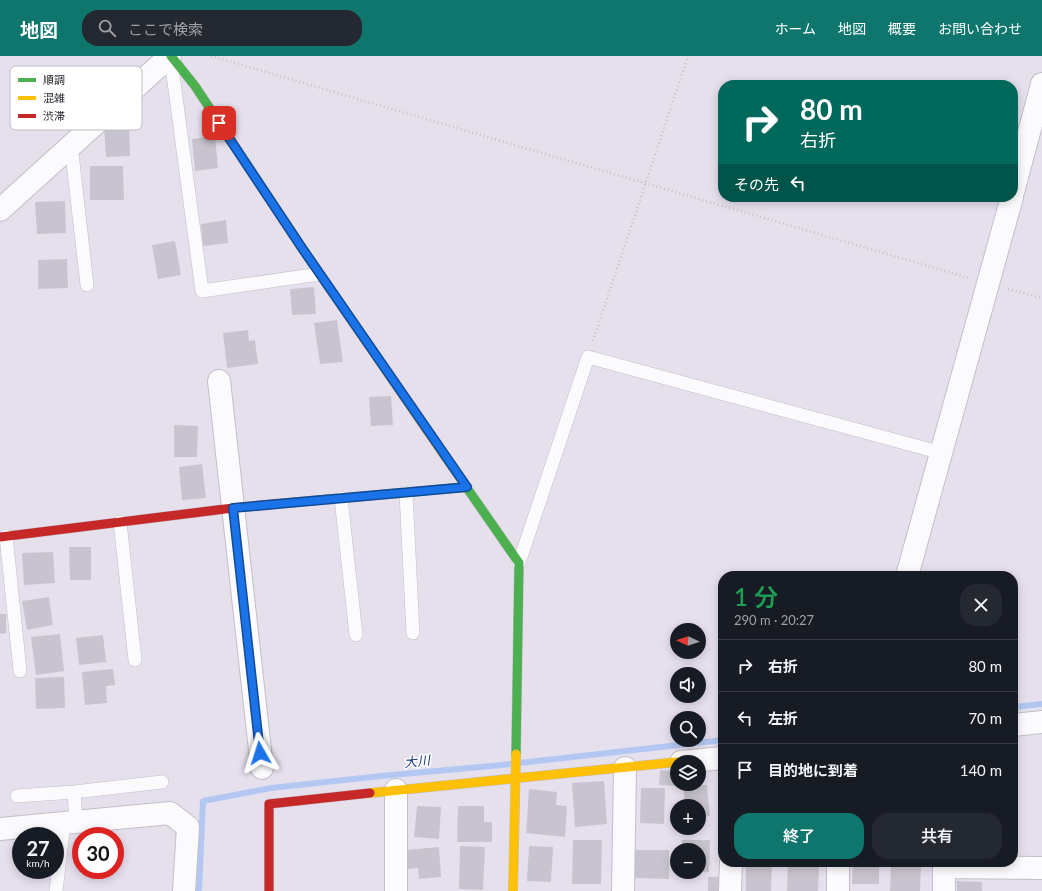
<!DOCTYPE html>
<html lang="ja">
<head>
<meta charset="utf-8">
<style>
	:root { --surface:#171b24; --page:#242831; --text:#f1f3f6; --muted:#9ea1a6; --line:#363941; --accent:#0f766e }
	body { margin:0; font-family:Lato,"Noto Sans JP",sans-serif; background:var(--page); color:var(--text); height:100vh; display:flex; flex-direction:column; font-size:15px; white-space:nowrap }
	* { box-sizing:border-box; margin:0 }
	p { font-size:13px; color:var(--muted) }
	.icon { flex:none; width:22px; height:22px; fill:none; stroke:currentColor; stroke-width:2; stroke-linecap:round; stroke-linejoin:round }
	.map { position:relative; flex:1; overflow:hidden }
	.drawer { position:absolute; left:718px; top:515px; width:300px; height:296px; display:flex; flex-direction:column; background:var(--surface); border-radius:16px; box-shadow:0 2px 10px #0003 }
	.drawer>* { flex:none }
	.guide { position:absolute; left:718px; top:24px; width:300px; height:122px; border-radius:16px; box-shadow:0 2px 10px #0003; background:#00695c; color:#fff; overflow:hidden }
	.needle { width:26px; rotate:273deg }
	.buttons { position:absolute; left:670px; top:567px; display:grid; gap:8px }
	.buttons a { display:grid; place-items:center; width:36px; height:36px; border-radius:50%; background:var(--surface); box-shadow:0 2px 10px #0003; font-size:20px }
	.speed { position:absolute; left:12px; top:771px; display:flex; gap:8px; font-size:20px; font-weight:700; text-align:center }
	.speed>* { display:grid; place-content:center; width:52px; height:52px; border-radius:50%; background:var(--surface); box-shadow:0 2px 10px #0003; line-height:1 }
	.speed small { font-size:10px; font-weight:400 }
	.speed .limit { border:6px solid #d22; background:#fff; color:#111 }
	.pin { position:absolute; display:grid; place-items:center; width:34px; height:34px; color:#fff; margin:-17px; border-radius:8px; box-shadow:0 2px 6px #0006 }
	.me { position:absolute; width:44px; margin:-22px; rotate:354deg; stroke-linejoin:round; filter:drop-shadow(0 0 3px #0008) }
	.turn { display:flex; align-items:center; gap:14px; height:84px; padding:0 16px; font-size:18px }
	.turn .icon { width:52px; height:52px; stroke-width:2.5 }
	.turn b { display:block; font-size:28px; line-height:34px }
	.then { display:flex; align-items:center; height:38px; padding:0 16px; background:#0003; gap:8px; font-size:15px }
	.round { display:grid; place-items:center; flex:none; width:42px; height:42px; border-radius:16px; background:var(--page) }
	.headline { display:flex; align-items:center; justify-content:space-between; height:68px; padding:0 16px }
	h1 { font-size:24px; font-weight:600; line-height:30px; color:#1e9e55 }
	.button { display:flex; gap:8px; margin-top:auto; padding:8px 16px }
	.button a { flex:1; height:46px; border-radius:16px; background:var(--accent); color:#fff; font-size:16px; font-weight:600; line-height:46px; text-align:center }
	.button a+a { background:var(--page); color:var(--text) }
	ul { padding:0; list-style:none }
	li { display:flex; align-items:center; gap:12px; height:52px; padding:0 16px; border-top:1px solid var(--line) }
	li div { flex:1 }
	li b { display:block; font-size:15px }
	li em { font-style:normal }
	header { display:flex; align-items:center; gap:24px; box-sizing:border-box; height:56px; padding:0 20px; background:var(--accent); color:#fff }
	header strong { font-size:19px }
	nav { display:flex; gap:22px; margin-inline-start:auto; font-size:14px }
	.search { width:280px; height:36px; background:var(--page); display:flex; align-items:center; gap:10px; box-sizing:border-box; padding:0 14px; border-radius:16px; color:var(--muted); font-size:15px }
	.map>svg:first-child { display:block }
</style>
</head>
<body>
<header>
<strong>地図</strong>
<div class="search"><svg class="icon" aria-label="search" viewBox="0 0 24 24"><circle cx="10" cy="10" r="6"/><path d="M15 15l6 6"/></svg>ここで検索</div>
<nav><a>ホーム</a><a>地図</a><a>概要</a><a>お問い合わせ</a></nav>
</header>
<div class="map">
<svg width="1042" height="835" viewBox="0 0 1042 835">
	<rect width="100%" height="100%" fill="#e6e0ed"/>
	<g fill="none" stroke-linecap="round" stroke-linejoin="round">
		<path stroke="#b2c8f3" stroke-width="6" d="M1013,651l29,-3
			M199,835l4,-90 68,-13 110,-12 121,-11 221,-25"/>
	</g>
	<path fill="#c8c4cf" d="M129,68l1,32 -24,1 -2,-31z
		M215,80l3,32 -23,3 -3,-32z
		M90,110h33l1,34h-34z
		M65,145l1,32 -29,1 -2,-32z
		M226,164l2,23 -25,3 -2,-22z
		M175,185l6,34 -23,4 -6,-34z
		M67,203l1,29 -30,1v-29z
		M314,231l2,27 -24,1 -2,-26z
		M337,264l6,42 -23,2 -6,-41z
		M248,274l1,11 6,-1 3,24 -31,4 -4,-35z
		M391,340l2,29 -22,1 -2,-29z
		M174,369l24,1 -1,31h-23z
		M202,408l4,34 -24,2 -3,-33z
		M69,491h22v33h-21z
		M53,496l2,31 -31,2 -2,-32z
		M49,541l4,28 -26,5 -5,-29z
		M0,558h6v19l-6,1z
		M60,578l4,37 -28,4 -5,-38z
		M103,579l3,27 -27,3 -3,-27z
		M113,613l2,16 -9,1 1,17 -22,2 -3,-33z
		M64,621l1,31 -29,1 -1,-31z
		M660,714l17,1v13h1v2l-19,-1z
		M604,725l3,43 -32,3 -3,-44z
		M707,729l3,31 -11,1v-11h-14l-2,-20z
		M641,732h24l-1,36 -24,-1z
		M529,733l28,3 -1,13 11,1 -2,31 -39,-4z
		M417,750l24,1 -2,32 -25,-2z
		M458,750h26v16h8v20h-35z
		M573,784h29l-1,44h-29z
		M682,784h28l-1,32h-10v-22h-17z
		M460,790l25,1 -2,43 -24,-1z
		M529,790l24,1 -2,35 -24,-1z
		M439,791l2,30 -22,2 -1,-11 -11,1 -2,-19z
		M634,794h35v29l-35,-1z
		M746,806h26l-1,29h-25z
		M788,806h19l-1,5h13l-1,24h-31z
		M853,806h26v22h-27z
		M891,809h30l-1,26h-30z
		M708,821h16v14h-16z
		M957,825l25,1v9h-25z"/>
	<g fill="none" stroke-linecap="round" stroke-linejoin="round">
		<defs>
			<path id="lane" d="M171,4l31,231 117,-17
				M71,89l16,140
				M406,437l7,140
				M341,442l15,137
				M120,466l15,138
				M6,480l14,135
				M519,507l69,-206 354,96
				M74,736l88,-10
				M17,740l57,-4 2,30
				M56,835l8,-68"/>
			<path id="street" d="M1013,136l29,-108
				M0,154l170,-154
				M219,325l43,387
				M907,520l105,-379
				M1013,669l29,-3
				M681,706l42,-4
				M0,773l170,-16 18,14 -4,64
				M944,811l98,1
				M396,835v-101
				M623,835l2,-123
				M730,835l1,-29
				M838,835v-29
				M944,835v-29"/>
			<path id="fast" d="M171,0l24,30 107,162 46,67
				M442,396l77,111 -3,191
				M275,448l192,-17"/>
			<path id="slow" d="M348,259l94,137
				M370,737l307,-31
				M513,835l3,-137"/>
			<path id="jam" d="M0,481l233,-29 42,-4
				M269,835v-87l101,-11"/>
		</defs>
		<use href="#lane" stroke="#c3bec8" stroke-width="14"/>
		<use href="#street" stroke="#c3bec8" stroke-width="24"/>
		<use href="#fast" stroke="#c3bec8" stroke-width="10"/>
		<use href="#slow" stroke="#c3bec8" stroke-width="10"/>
		<use href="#jam" stroke="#c3bec8" stroke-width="10"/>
		<path stroke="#c4c2c7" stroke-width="2.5" stroke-dasharray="1 3" stroke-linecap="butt" d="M211,0l758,222
			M1008,233l34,9
			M593,285l95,-285"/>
		<use href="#lane" stroke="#fbfafc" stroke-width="13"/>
		<use href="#street" stroke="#fbfafc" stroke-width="22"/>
		<use href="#fast" stroke="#4caf50" stroke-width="9"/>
		<use href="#slow" stroke="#ffc107" stroke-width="9"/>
		<use href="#jam" stroke="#c62828" stroke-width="9"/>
	</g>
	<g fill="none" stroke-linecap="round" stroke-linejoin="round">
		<defs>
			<path id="route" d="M219,67l83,125 165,239 -234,21 27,245"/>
		</defs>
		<use href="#route" stroke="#114b97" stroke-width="10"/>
		<use href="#route" stroke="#1a73e8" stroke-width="7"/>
	</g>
	<g text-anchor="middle" stroke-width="3" stroke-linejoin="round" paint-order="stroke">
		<g font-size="13" font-style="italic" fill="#123979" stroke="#fff">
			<text transform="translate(417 705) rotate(-6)" y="5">大川</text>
		</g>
	</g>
	<rect x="10" y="10" width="132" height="64" rx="6" fill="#fff" stroke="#bfbec0" stroke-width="1"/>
	<rect x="18" y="22" width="18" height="4" fill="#4caf50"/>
	<rect x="18" y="40" width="18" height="4" fill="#ffc107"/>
	<rect x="18" y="58" width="18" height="4" fill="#c62828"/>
	<g font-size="11" fill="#29252e">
		<text x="43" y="28">順調</text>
		<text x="43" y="46">混雑</text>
		<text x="43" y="64">渋滞</text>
	</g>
</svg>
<div class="buttons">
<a><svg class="needle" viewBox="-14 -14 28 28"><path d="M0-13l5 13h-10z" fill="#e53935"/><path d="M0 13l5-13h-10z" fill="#9ea1a6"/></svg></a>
<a><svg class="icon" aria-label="sound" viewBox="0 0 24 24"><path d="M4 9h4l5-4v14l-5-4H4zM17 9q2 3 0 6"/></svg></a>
<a><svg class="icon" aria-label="search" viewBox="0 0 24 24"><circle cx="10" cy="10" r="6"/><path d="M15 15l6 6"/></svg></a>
<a><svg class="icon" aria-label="layers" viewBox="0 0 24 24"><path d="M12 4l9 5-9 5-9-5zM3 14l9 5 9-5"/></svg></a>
<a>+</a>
<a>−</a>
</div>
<div class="speed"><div>27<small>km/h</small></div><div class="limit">30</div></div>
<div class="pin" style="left:219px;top:67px;background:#d93025"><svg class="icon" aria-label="arrive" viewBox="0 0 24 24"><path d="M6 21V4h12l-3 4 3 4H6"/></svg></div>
<svg class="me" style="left:260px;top:697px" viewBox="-20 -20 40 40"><path d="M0-17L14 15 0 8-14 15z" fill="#1a73e8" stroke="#fff" stroke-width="4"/></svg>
<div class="guide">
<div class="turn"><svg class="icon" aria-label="right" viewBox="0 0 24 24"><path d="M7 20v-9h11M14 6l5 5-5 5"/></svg><div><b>80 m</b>右折</div></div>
<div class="then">その先<svg class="icon" aria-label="left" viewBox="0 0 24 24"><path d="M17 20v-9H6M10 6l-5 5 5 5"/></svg></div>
</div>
<section class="drawer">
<div class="headline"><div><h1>1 分</h1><p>290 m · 20:27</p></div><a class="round"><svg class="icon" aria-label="close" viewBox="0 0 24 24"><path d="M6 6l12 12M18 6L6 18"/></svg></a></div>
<ul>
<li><svg class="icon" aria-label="right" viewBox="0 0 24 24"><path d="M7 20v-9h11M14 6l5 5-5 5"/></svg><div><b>右折</b></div><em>80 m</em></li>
<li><svg class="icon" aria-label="left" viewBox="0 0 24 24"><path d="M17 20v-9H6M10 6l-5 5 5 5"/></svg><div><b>左折</b></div><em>70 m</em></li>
<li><svg class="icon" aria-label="arrive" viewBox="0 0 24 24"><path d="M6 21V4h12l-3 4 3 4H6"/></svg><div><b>目的地に到着</b></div><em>140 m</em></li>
</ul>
<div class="button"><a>終了</a><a>共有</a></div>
</section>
</div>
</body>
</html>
